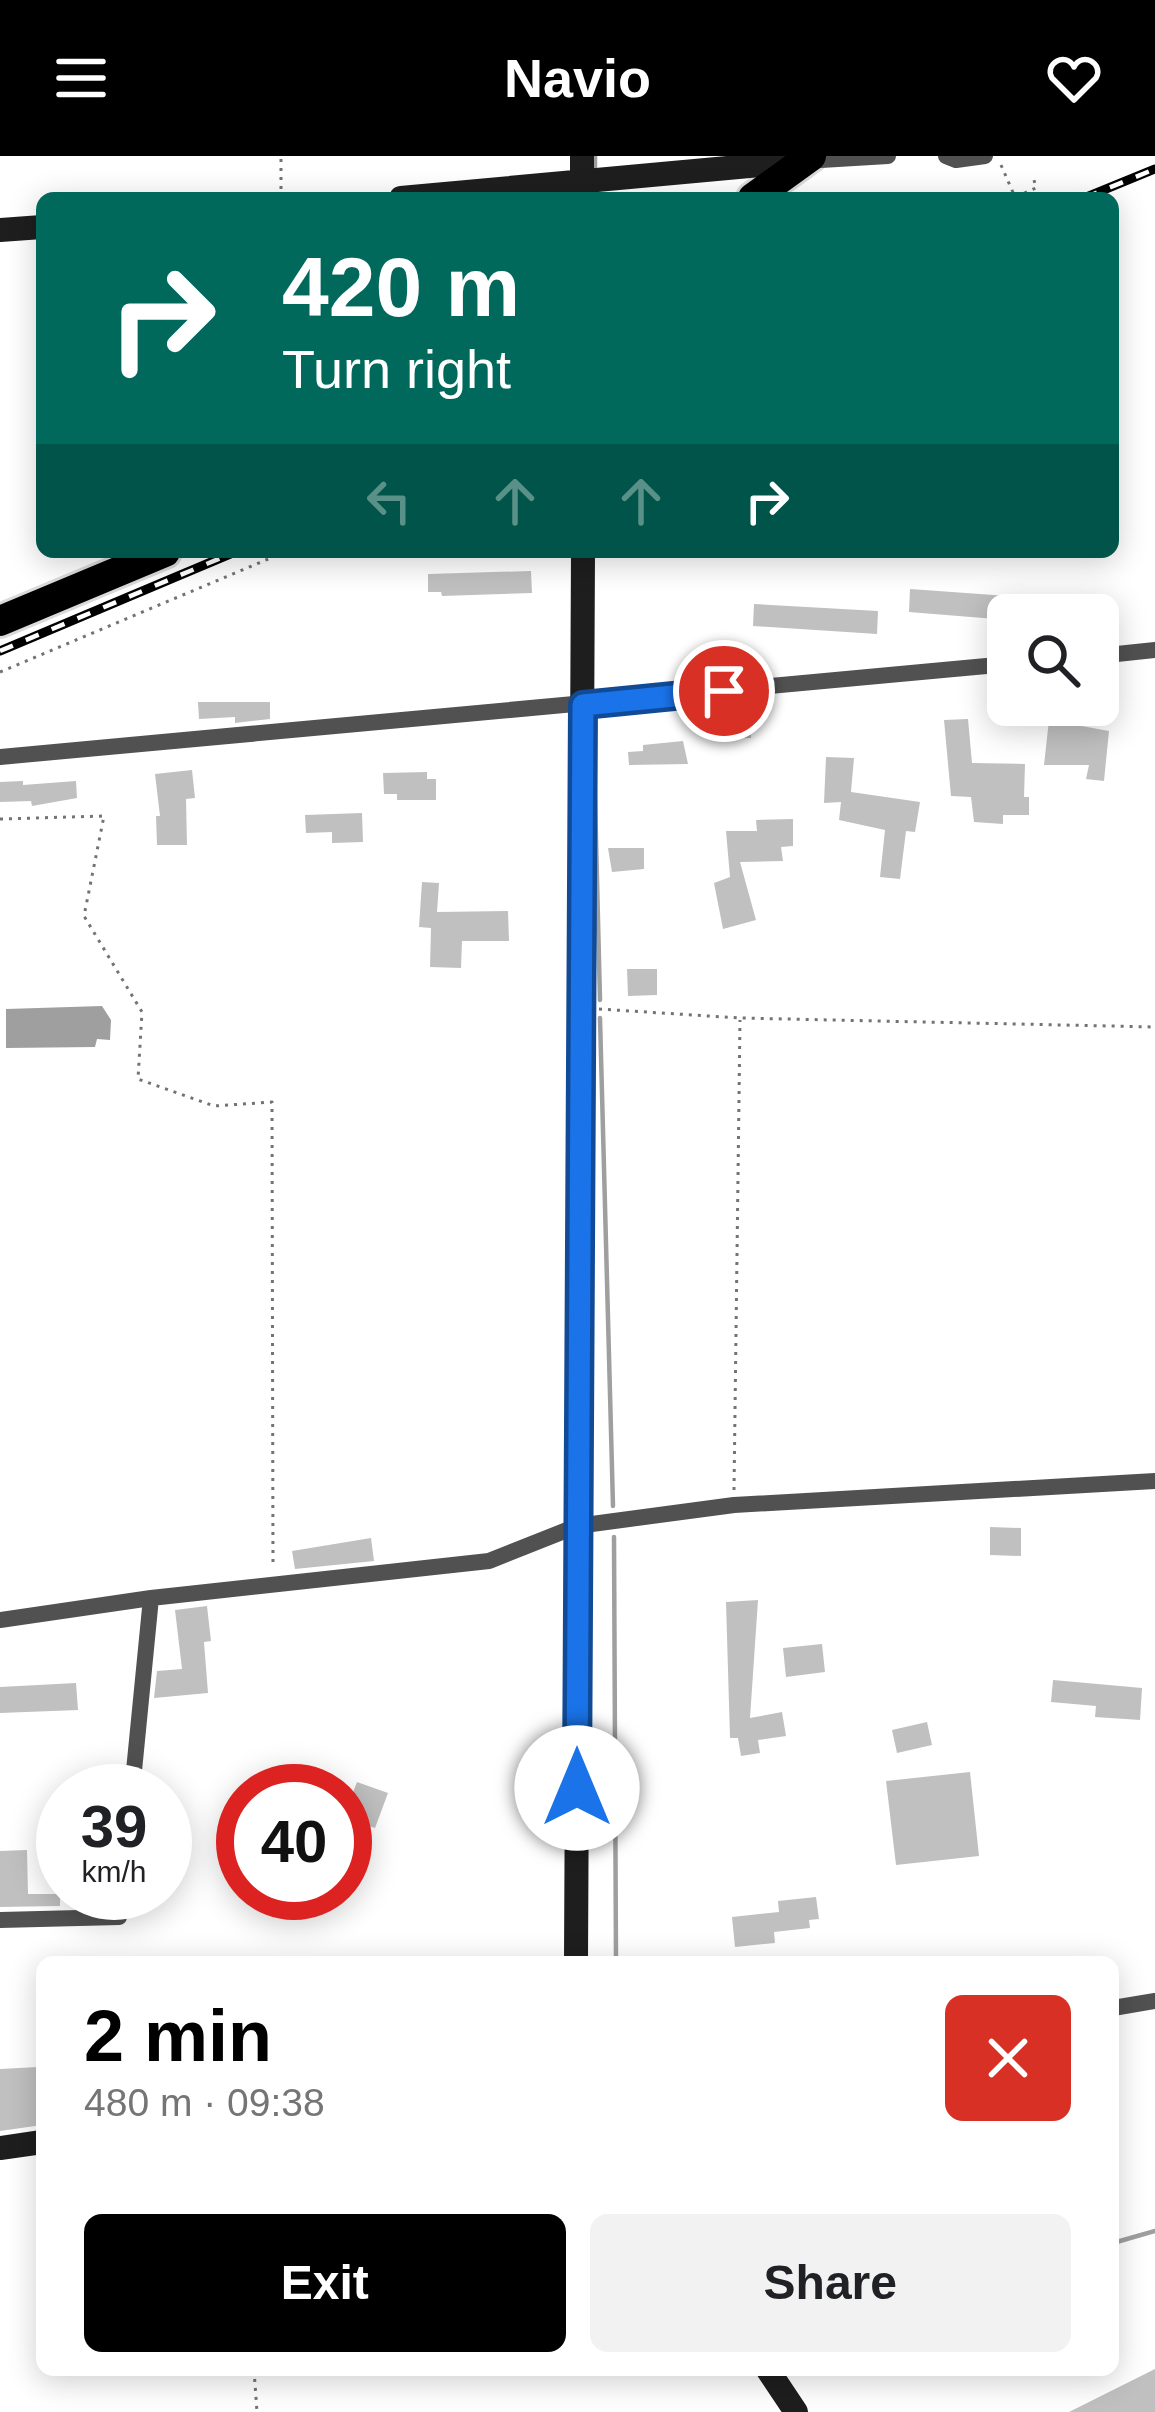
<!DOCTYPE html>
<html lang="en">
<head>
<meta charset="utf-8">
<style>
	:root { --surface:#fff; --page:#f2f2f2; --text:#202124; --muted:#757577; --accent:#000 }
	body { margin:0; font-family:Helvetica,sans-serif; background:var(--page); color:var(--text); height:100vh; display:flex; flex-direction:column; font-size:45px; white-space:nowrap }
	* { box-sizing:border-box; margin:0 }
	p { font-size:39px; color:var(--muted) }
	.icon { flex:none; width:66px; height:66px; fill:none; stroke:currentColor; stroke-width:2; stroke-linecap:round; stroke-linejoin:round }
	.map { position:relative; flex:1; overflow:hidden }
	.drawer { position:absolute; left:36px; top:1800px; width:1083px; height:420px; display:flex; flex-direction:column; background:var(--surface); border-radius:18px; box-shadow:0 6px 30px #0003 }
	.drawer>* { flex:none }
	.top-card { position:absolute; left:36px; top:36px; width:1083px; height:366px; border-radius:18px; box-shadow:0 6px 30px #0003; background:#00695c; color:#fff; overflow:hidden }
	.tools { position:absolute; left:987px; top:438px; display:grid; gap:24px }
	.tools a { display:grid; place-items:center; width:132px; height:132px; border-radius:18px; background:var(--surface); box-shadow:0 6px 30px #0003; font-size:60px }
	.speed { position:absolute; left:36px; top:1608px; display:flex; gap:24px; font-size:60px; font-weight:700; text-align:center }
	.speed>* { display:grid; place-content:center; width:156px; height:156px; border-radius:50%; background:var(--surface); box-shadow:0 6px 30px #0003; line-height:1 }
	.speed small { font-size:30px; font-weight:400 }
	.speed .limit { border:18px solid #d22; background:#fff; color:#111 }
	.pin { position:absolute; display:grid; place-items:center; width:102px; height:102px; color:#fff; margin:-51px; border:6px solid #fff; border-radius:50%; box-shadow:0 3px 12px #0007 }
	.me { position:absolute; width:132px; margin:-66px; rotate:0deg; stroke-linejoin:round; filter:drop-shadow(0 0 9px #0008) }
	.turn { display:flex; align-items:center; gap:42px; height:252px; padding:0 48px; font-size:54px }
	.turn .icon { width:156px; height:156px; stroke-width:2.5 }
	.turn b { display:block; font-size:84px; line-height:102px }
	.lanes { display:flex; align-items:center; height:114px; padding:0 48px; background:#0003; justify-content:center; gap:60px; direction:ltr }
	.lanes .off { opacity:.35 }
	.round { display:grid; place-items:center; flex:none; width:126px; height:126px; border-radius:18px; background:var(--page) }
	.headline { display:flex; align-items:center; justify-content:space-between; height:204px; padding:0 48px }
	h1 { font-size:72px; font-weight:800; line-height:90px; color:var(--accent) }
	.button { display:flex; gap:24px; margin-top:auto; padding:24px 48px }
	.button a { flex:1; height:138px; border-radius:18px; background:var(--accent); color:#fff; font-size:48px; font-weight:800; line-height:138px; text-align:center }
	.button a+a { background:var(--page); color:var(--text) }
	header { display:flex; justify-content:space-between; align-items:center; height:156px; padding:0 48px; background:var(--accent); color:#fff; font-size:54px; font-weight:800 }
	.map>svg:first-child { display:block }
</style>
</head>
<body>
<header><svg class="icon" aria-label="menu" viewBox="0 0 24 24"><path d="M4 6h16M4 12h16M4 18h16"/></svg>Navio<svg class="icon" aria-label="heart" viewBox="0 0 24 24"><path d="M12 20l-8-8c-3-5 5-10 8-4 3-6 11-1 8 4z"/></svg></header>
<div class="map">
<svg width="1155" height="2256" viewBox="0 0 1155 2256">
	<rect width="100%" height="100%" fill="#fff"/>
	<path fill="#9f9f9f" d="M102,850l9,14 -1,20 -13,-1 -2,8 -89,1v-39z"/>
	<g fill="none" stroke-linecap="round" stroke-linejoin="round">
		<path stroke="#9f9f9f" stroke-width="4.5" d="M595,11v-11
			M594,603l6,241
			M600,862l13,488
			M614,1381l2,425
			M1113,2087l42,-12"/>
	</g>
	<path fill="#c0c0c0" d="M531,415l1,22 -90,3 -1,-4h-13v-18z
		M910,433l124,9 -1,17h-25v5l-99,-8z
		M754,448l124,7 -1,23 -124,-8z
		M755,544l4,18 -8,3v17l-44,1 -5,-30z
		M198,546h72v17l-35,4v-6l-36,2z
		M968,563l4,44 53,1 -1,33h5v18h-26v9l-29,-2 -3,-25 -20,-1 -7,-76z
		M1049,564l60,11 -5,50 -18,-2 3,-14h-45z
		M683,585l5,23 -59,1 -1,-13 15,-1v-6z
		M826,601l28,1 -3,34 69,10 -5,30 -9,-1 -6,48 -20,-2 5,-47 -46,-10 2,-18 -17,1z
		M192,614l3,28 -9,1 1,46h-30l-1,-29h4l-5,-42z
		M427,616v7h9v21h-39v-6h-13l-1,-21z
		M23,625v4l53,-4 1,17 -45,8 -1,-5 -31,1v-20z
		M362,657l1,29 -31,1v-11l-26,1 -1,-18z
		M793,663v27l-12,1 2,14 -43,1 16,58 -33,9 -9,-46 16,-6 -4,-46h31l-1,-11z
		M608,692h36v21l-32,3z
		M422,726l17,1 -2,29 71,-1 1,30h-47l-1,27 -31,-1 1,-39 -12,-1z
		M627,813h30v26l-29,1z
		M990,1371l31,1v28l-31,-1z
		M371,1382l3,23 -79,8 -3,-18z
		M758,1444l-8,118 32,-6 4,24 -28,4 2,13 -19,3 -3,-18h-8l-4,-136z
		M207,1450l4,35 -7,1 4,51 -54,5 3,-27 25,-2 -7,-59z
		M822,1488l3,28 -39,5 -3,-29z
		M1053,1524l89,8 -2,32 -45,-3 1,-11 -45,-4z
		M76,1527l2,27 -78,3v-26z
		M927,1566l5,23 -35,8 -5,-23z
		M970,1616l9,84 -83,9 -10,-84z
		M357,1626l31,11 -13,35 -18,-6 3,-9 -13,-5z
		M27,1694l1,44h32v12l-60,1v-56z
		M816,1741l3,22 -10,1 1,8 -36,4 1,11 -40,4 -3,-30 47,-5 -1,-11z
		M38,1911l4,58 -42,6v-62z
		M1155,2213v43h-86z"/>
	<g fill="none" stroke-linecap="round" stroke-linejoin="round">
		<defs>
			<path id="highway" d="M753,42l58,-42
				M0,465l165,-69"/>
		</defs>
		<use href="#highway" stroke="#dbdbdb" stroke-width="36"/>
		<path stroke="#737373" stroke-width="3" stroke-dasharray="3 6" stroke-linecap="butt" d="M1001,9l14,32 21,-9 -3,-12
			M281,42v-42
			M0,516l285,-120
			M0,663l104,-3 -20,100 58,96 -4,67 76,27 58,-4 1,466
			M599,853l141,9 415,9
			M734,1334l6,-470
			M254,2214l3,42"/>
		<path stroke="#515151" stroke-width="16" d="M946,0l10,4 29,-4
			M804,5l84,-5
			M1098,500l57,-6
			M0,601l1008,-93
			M0,1464l151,-22 338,-37 88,-35 157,-21 421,-24
			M132,1635l19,-193
			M0,1764l119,-3 3,-24
			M1113,1852l42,-7"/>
		<path stroke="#1e1e1e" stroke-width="24" d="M582,40v-40
			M401,42l402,-37
			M0,74l42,-3
			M576,1806l7,-1410
			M0,1992l42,-6
			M768,2214l28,42"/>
		<use href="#highway" stroke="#000" stroke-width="30"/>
		<defs>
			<path id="rail" d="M1084,42l71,-29
				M0,495l235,-99"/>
		</defs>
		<use href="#rail" stroke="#000" stroke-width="9"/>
		<use href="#rail" stroke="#fff" stroke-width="4.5" stroke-dasharray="14" stroke-linecap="butt"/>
	</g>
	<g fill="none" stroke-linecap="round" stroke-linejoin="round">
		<defs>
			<path id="route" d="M577,1632l6,-1083 141,-14"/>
		</defs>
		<use href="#route" stroke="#114b97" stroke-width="30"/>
		<use href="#route" stroke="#1a73e8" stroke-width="21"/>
	</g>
</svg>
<div class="tools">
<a><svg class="icon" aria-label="search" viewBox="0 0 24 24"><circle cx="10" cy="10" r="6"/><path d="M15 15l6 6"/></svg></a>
</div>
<div class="speed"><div>39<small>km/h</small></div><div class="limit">40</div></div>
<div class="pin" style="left:724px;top:535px;background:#d93025"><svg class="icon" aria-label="arrive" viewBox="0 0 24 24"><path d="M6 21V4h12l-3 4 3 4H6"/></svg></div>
<svg class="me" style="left:577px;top:1632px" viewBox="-20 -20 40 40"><circle r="19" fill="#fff"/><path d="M0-13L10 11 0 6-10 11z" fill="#1a73e8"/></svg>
<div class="top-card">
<div class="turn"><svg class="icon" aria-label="right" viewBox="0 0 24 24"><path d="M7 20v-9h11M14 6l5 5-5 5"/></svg><div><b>420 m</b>Turn right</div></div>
<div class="lanes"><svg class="icon off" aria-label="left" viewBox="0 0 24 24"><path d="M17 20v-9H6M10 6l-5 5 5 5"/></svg><svg class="icon off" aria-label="ahead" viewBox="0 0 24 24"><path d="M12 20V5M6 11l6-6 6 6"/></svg><svg class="icon off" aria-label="ahead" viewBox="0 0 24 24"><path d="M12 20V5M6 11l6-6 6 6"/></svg><svg class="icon" aria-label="right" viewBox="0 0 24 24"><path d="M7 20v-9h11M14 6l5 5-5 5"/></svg></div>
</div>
<section class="drawer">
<div class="headline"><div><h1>2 min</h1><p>480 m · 09:38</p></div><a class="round" style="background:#d93025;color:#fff"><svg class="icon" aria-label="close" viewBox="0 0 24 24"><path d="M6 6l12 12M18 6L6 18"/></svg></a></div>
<div class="button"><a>Exit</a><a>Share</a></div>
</section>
</div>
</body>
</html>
